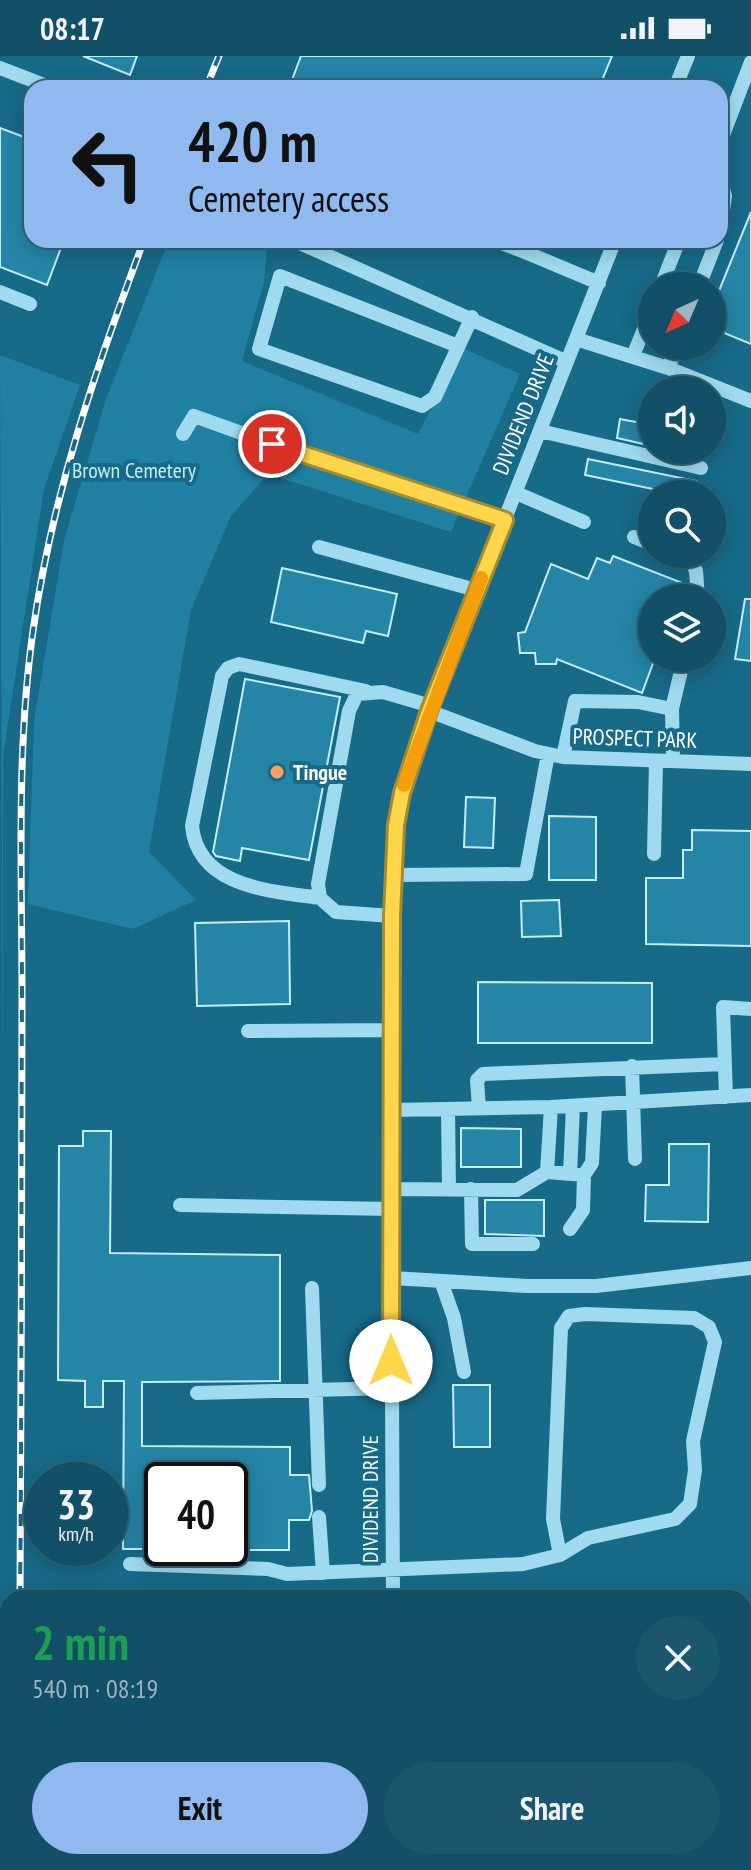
<!DOCTYPE html>
<html lang="en">
<head>
<meta charset="utf-8">
<style>
	:root { --surface:#115066; --page:#1a576c; --text:#f1f3f6; --muted:#9cb5bf; --line:#30677a; --accent:#90b9f0 }
	body { margin:0; font-family:"PT Sans Narrow",sans-serif; background:var(--page); color:var(--text); height:100vh; display:flex; flex-direction:column; font-size:30px; white-space:nowrap }
	* { box-sizing:border-box; margin:0 }
	p { font-size:26px; color:var(--muted) }
	.icon { flex:none; width:44px; height:44px; fill:none; stroke:currentColor; stroke-width:2; stroke-linecap:round; stroke-linejoin:round }
	.map { position:relative; flex:1; overflow:hidden }
	.panel { position:absolute; left:0px; top:1534px; width:752px; height:280px; display:flex; flex-direction:column; background:var(--surface); border-radius:24px 24px 0 0; box-shadow:0 4px 20px #0003,0 0 0 2px var(--line) }
	.panel>* { flex:none }
	.banner { position:absolute; left:24px; top:24px; width:704px; height:168px; border-radius:24px; box-shadow:0 4px 20px #0003,0 0 0 2px var(--line); background:#90b9f0; color:#111; overflow:hidden }
	.needle { width:52px; rotate:224deg }
	.controls { position:absolute; left:638px; top:216px; display:grid; gap:16px }
	.controls a { display:grid; place-items:center; width:88px; height:88px; border-radius:50%; background:var(--surface); box-shadow:0 4px 20px #0003,0 0 0 2px var(--line); font-size:40px }
	.speed { position:absolute; left:24px; top:1406px; display:flex; gap:16px; font-size:40px; font-weight:700; text-align:center }
	.speed>* { display:grid; place-content:center; width:104px; height:104px; border-radius:50%; background:var(--surface); box-shadow:0 4px 20px #0003,0 0 0 2px var(--line); line-height:1 }
	.speed small { font-size:20px; font-weight:400 }
	.speed .limit { border:4px solid #111; border-radius:12px; background:#fff; color:#111 }
	.pin { position:absolute; display:grid; place-items:center; width:68px; height:68px; color:#fff; margin:-34px; border:4px solid #fff; border-radius:50%; box-shadow:0 2px 8px #0007 }
	.me { position:absolute; width:88px; margin:-44px; rotate:0deg; stroke-linejoin:round; filter:drop-shadow(0 0 6px #0008) }
	.turn { display:flex; align-items:center; gap:28px; height:168px; padding:0 32px; font-size:36px }
	.turn .icon { width:104px; height:104px; stroke-width:2.5 }
	.turn b { display:block; font-size:56px; line-height:68px }
	.round { display:grid; place-items:center; flex:none; width:84px; height:84px; border-radius:42px; background:var(--page) }
	.head { display:flex; align-items:center; justify-content:space-between; height:136px; padding:0 32px }
	h1 { font-size:48px; font-weight:600; line-height:60px; color:#1e9e55 }
	.primary-button { display:flex; gap:16px; margin-top:auto; padding:16px 32px }
	.primary-button a { flex:1; height:92px; border-radius:48px; background:var(--accent); color:#111; font-size:32px; font-weight:600; line-height:92px; text-align:center }
	.primary-button a+a { background:var(--page); color:var(--text) }
	.status { display:flex; justify-content:space-between; align-items:center; height:56px; padding:0 40px; background:var(--surface); direction:ltr }
	.status svg { height:22px; fill:currentColor }
	.map>svg:first-child { display:block }
</style>
</head>
<body>
<div class="status"><b>08:17</b><svg viewBox="0 0 49 12"><path d="M0 12V9h3v3zM5 12V6h3v6zM10 12V3h3v9zM15 12V0h3v12zM26 1h20v11H26zM47 4h2v5h-2z"/></svg></div>
<div class="map">
<svg width="751" height="1814" viewBox="0 0 751 1814">
	<rect width="100%" height="100%" fill="#176a88"/>
	<path fill="#2081a2" d="M169,184h99l-4,42 -22,79 176,73 45,-86 57,26 -69,158 -183,-58 -37,42 -40,94 -42,242 47,48 -63,29 -105,-25 6,-183 30,-181 42,-141z
		M0,299l80,30 -36,104 -41,267v360z"/>
	<path fill="#2585a7" stroke="#c4edfa" stroke-width="2" d="M83,0h54l-7,19z
		M301,0h311l-13,32h-310z
		M0,72l32,12v100h32l-17,45 -47,-18z
		M751,156v132l-39,-16v-20z
		M620,363l32,6v21l-35,-8z
		M588,403l108,22 -2,13h-17l-92,-19z
		M613,500l72,28 -5,14h-28v60h3l-13,35 -85,-34 -1,5h-20l-1,-11h-15l-2,-20 7,-1 26,-68 37,15 9,-21 13,5z
		M282,512l115,26 -9,42 -22,-5 -3,12 -92,-21z
		M745,543h6v62l-16,-2z
		M245,623l95,18 -31,163 -67,-12 -2,13 -24,-5 -3,-4z
		M466,741l29,1 -2,50 -29,-1z
		M549,760l47,1v63h-47z
		M692,774l59,1v115l-105,-2v-66h37v-28h9z
		M559,844l2,36 -39,1 -1,-36z
		M289,865l1,83 -93,2 -2,-83z
		M478,926l174,1v60h-174z
		M461,1072l60,1v38h-60z
		M83,1075h28l-1,122 170,2v126l-138,1v64l148,1v28h19l3,36 -3,9h-20v30h-59v-70h-68v69h-39l1,-168h-21v26h-18v-26l-27,-1 1,-234h24z
		M669,1088h40l-1,78 -63,-1 1,-36h23z
		M485,1144h59v36l-59,-2z
		M453,1329h37v62h-36z"/>
	<g fill="none" stroke-linecap="round" stroke-linejoin="round">
		<path stroke="#9fdaee" stroke-width="14" d="M0,12l52,20
			M675,32l13,-32
			M720,87l31,-81
			M720,123l5,17 -5,35
			M293,184l274,122
			M493,184l32,12
			M529,184l-4,12 74,31
			M661,230l18,-46
			M699,230l18,-46
			M0,236l30,12
			M576,283l92,29 83,33
			M458,290l-178,-70 -21,73 163,57 13,-9 37,-80
			M633,300l19,-47
			M668,312l9,-22
			M540,375l161,37
			M183,378l11,-18 131,47 180,57
			M516,437l68,29
			M634,481l18,7
			M319,491l157,43
			M683,498l6,2 7,15 2,27
			M429,655l106,40 28,6 188,7
			M563,701l12,-56 63,1 34,7
			M673,705l-1,-52 12,-51
			M654,798l2,-93
			M394,819l132,-1 22,-120
			M320,842c-48,-7 -122,-10 -128,-72l30,-150 6,-8 11,-4 127,27
			M392,860l-56,-4 -16,-14 -2,-14 31,-173 8,-17 26,-2 48,14
			M248,975l144,-1
			M632,1010l3,93
			M726,1041l-3,-90 28,2
			M551,1051l200,-12
			M479,1052l-2,-28 6,-6 241,-10
			M448,1053l1,80
			M547,1116l37,3 -1,35 -13,19
			M570,1118l3,-68
			M584,1119l8,-12 3,-57
			M391,1133l126,1 30,-18 4,-65 -159,3
			M471,1133l1,55h61
			M180,1149l212,4
			M392,1222l135,8h69l155,-18
			M441,1225l13,37 10,54
			M312,1232l7,197
			M197,1337l194,-5
			M319,1461l4,56
			M130,1508l138,5 19,5 236,-10 37,-9 28,-17 87,-19 15,-15 5,-34 -2,-29 22,-99 -6,-15 -15,-9 -109,-4 -16,2 -8,12 -8,191 7,36
			M393,1542l-2,-409 5,-364 6,-32 27,-82 186,-471
			M319,1806l16,6 40,2
			M395,1808l80,3 24,-5
			M100,1814l3,-8"/>
		<defs>
			<path id="rail" d="M206,32l13,-32
				M20,1542c2,-200 1,-401 2,-601 0,-121 -6,-246 11,-366 19,-136 63,-263 111,-391
				M20,1806v8"/>
		</defs>
		<use href="#rail" stroke="#fff" stroke-width="7"/>
		<use href="#rail" stroke="#176a88" stroke-width="4" stroke-dasharray="12" stroke-linecap="butt"/>
	</g>
	<g fill="none" stroke-linecap="round" stroke-linejoin="round">
		<defs>
			<path id="route" d="M272,388l233,76 -76,191 -27,82 -6,32 -4,91 -1,445"/>
		</defs>
		<use href="#route" stroke="#a68a30" stroke-width="20"/>
		<use href="#route" stroke="#ffd54a" stroke-width="14"/>
		<path stroke="#f59e0b" stroke-width="14" d="M404,729l77,-207"/>
	</g>
	<circle fill="#ff9f5b" stroke="#176a88" stroke-width="3" cx="277" cy="716" r="8"/>
	<g text-anchor="middle" stroke-width="8" stroke-linejoin="round" paint-order="stroke">
		<g font-size="22" fill="#fff" stroke="#176a88">
			<text transform="translate(523 358) rotate(-68)" y="8">DIVIDEND DRIVE</text>
			<text transform="translate(635 682) rotate(2)" y="8">PROSPECT PARK</text>
			<text transform="translate(370 1443) rotate(-90)" y="8">DIVIDEND DRIVE</text>
		</g>
		<g font-size="22" fill="#c4edfa" stroke="#176a88">
			<text x="134" y="422">Brown Cemetery</text>
		</g>
		<g font-size="22" font-weight="bold" fill="#fff" stroke="#176a88" text-anchor="start">
			<text x="293" y="724">Tingue</text>
		</g>
	</g>
</svg>
<div class="controls">
<a><svg class="needle" viewBox="-14 -14 28 28"><path d="M0-13l5 13h-10z" fill="#e53935"/><path d="M0 13l5-13h-10z" fill="#9cb5bf"/></svg></a>
<a><svg class="icon" aria-label="sound" viewBox="0 0 24 24"><path d="M4 9h4l5-4v14l-5-4H4zM17 9q2 3 0 6"/></svg></a>
<a><svg class="icon" aria-label="search" viewBox="0 0 24 24"><circle cx="10" cy="10" r="6"/><path d="M15 15l6 6"/></svg></a>
<a><svg class="icon" aria-label="layers" viewBox="0 0 24 24"><path d="M12 4l9 5-9 5-9-5zM3 14l9 5 9-5"/></svg></a>
</div>
<div class="speed"><div>33<small>km/h</small></div><div class="limit">40</div></div>
<div class="pin" style="left:272px;top:388px;background:#d93025"><svg class="icon" aria-label="arrive" viewBox="0 0 24 24"><path d="M6 21V4h12l-3 4 3 4H6"/></svg></div>
<svg class="me" style="left:391px;top:1305px" viewBox="-20 -20 40 40"><circle r="19" fill="#fff"/><path d="M0-13L10 11 0 6-10 11z" fill="#ffd54a"/></svg>
<div class="banner">
<div class="turn"><svg class="icon" aria-label="left" viewBox="0 0 24 24"><path d="M17 20v-9H6M10 6l-5 5 5 5"/></svg><div><b>420 m</b>Cemetery access</div></div>
</div>
<section class="panel">
<div class="head"><div><h1>2 min</h1><p>540 m · 08:19</p></div><a class="round"><svg class="icon" aria-label="close" viewBox="0 0 24 24"><path d="M6 6l12 12M18 6L6 18"/></svg></a></div>
<div class="primary-button"><a>Exit</a><a>Share</a></div>
</section>
</div>
</body>
</html>
